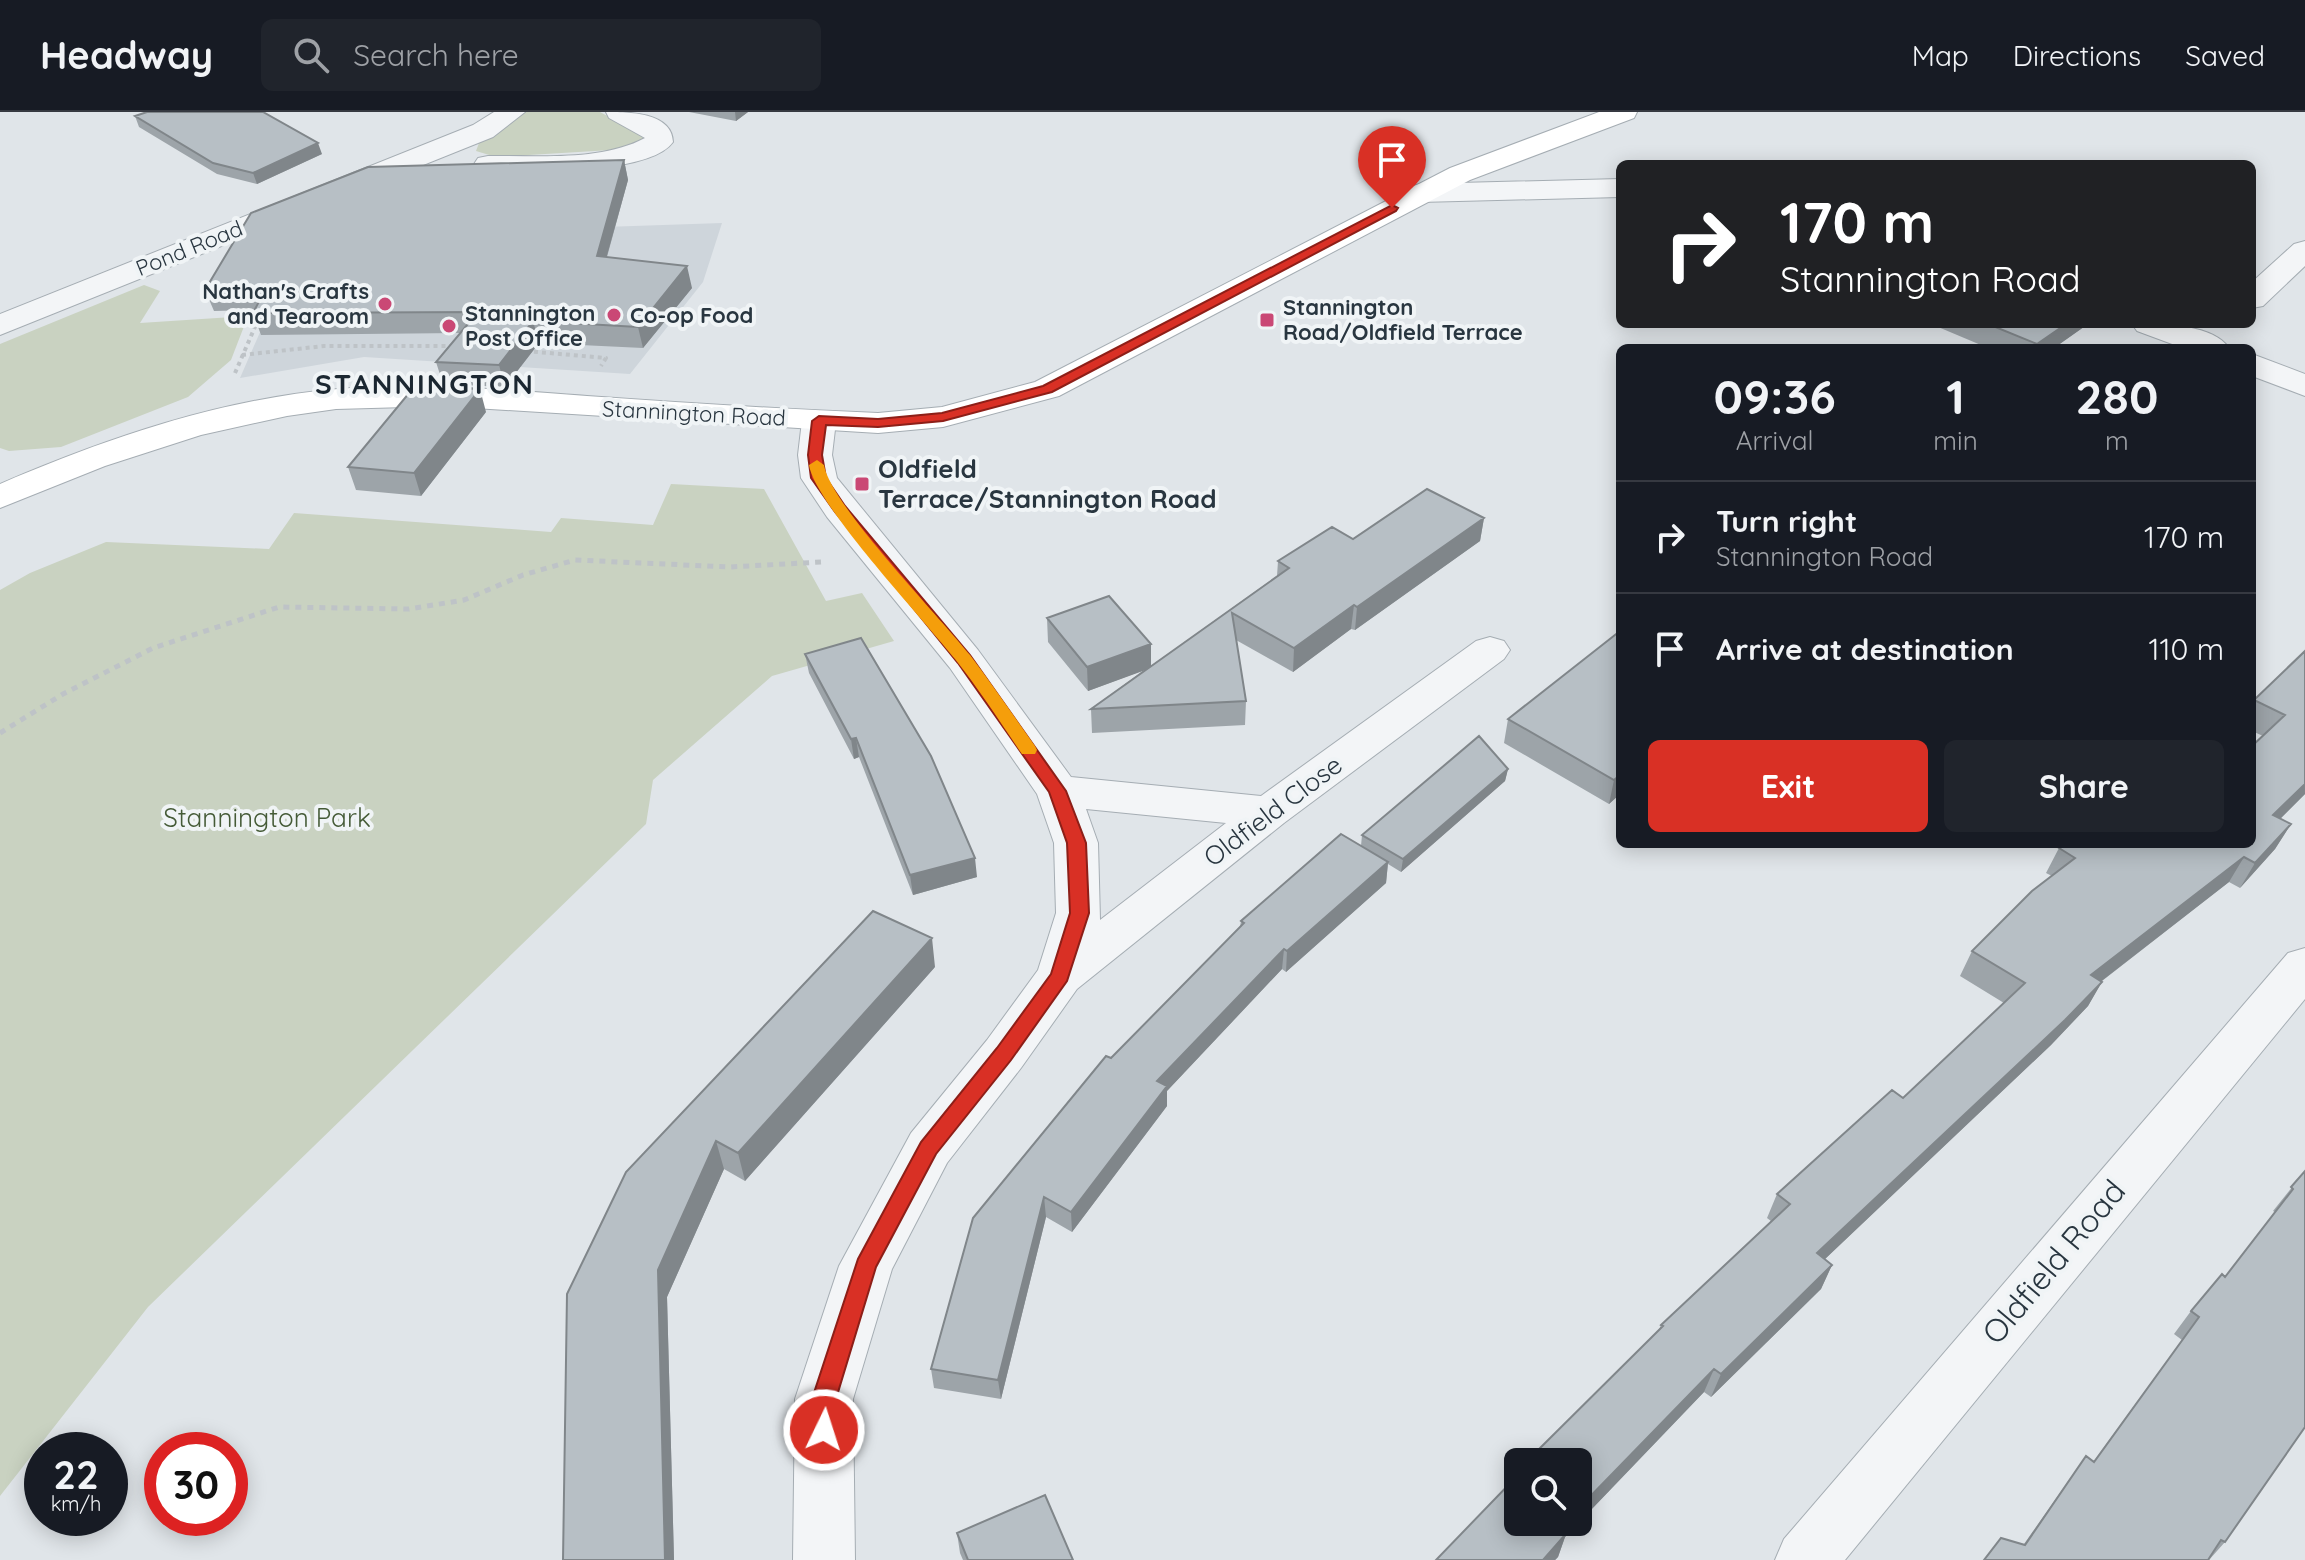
<!DOCTYPE html>
<html lang="en">
<head>
<meta charset="utf-8">
<style>
	:root { --surface:#171b24; --page:#20242c; --text:#f1f3f6; --muted:#9ea1a6; --line:#363941; --accent:#d93025 }
	body { margin:0; font-family:Quicksand,sans-serif; background:var(--page); color:var(--text); height:100vh; display:flex; flex-direction:column; font-size:30px; white-space:nowrap }
	* { box-sizing:border-box; margin:0 }
	p { font-size:26px; color:var(--muted) }
	.icon { flex:none; width:44px; height:44px; fill:none; stroke:currentColor; stroke-width:2; stroke-linecap:round; stroke-linejoin:round }
	.map { position:relative; flex:1; overflow:hidden }
	.panel { position:absolute; left:1616px; top:232px; width:640px; height:504px; display:flex; flex-direction:column; background:var(--surface); border-radius:12px; box-shadow:0 4px 20px #0003 }
	.panel>* { flex:none }
	.banner { position:absolute; left:1616px; top:48px; width:640px; height:168px; border-radius:12px; box-shadow:0 4px 20px #0003; background:#202124; color:#fff; overflow:hidden }
	.tools { position:absolute; left:1504px; top:1336px; display:grid; gap:16px }
	.tools a { display:grid; place-items:center; width:88px; height:88px; border-radius:12px; background:var(--surface); box-shadow:0 4px 20px #0003; font-size:40px }
	.speed { position:absolute; left:24px; top:1320px; display:flex; gap:16px; font-size:40px; font-weight:700; text-align:center }
	.speed>* { display:grid; place-content:center; width:104px; height:104px; border-radius:50%; background:var(--surface); box-shadow:0 4px 20px #0003; line-height:1 }
	.speed small { font-size:20px; font-weight:400 }
	.speed .limit { border:12px solid #d22; background:#fff; color:#111 }
	.pin { position:absolute; display:grid; place-items:center; width:68px; height:68px; color:#fff; margin:-82px -34px; border-radius:50% 50% 50% 0; rotate:-45deg; box-shadow:0 0 8px #0007 }
	.pin .icon { rotate:45deg }
	.me { position:absolute; width:88px; margin:-44px; rotate:4deg; stroke-linejoin:round; filter:drop-shadow(0 0 6px #0008) }
	.turn { display:flex; align-items:center; gap:28px; height:168px; padding:0 32px; font-size:36px }
	.turn .icon { width:104px; height:104px; stroke-width:2.5 }
	.turn b { display:block; font-size:56px; line-height:68px }
	.eta { display:flex; justify-content:space-evenly; align-items:center; height:136px; text-align:center }
	.eta b { font-size:48px; font-weight:700; line-height:56px }
	.cta { display:flex; gap:16px; margin-top:auto; padding:16px 32px }
	.cta a { flex:1; height:92px; border-radius:12px; background:var(--accent); color:#fff; font-size:32px; font-weight:700; line-height:92px; text-align:center }
	.cta a+a { background:var(--page); color:var(--text) }
	ul { padding:0; list-style:none }
	li { display:flex; align-items:center; gap:24px; height:112px; padding:0 32px; border-top:2px solid var(--line) }
	li div { flex:1 }
	li b { display:block; font-size:30px }
	li em { font-style:normal }
	header { display:flex; align-items:center; gap:48px; box-sizing:border-box; height:112px; padding:0 40px; background:var(--surface); border-bottom:2px solid var(--line) }
	header strong { font-size:38px }
	nav { display:flex; gap:44px; margin-inline-start:auto; font-size:28px }
	.search { width:560px; height:72px; background:var(--page); display:flex; align-items:center; gap:20px; box-sizing:border-box; padding:0 28px; border-radius:12px; color:var(--muted); font-size:30px }
	.map>svg:first-child { display:block }
</style>
</head>
<body>
<header>
<strong>Headway</strong>
<div class="search"><svg class="icon" aria-label="search" viewBox="0 0 24 24"><circle cx="10" cy="10" r="6"/><path d="M15 15l6 6"/></svg>Search here</div>
<nav><a>Map</a><a>Directions</a><a>Saved</a></nav>
</header>
<div class="map">
<svg width="2305" height="1448" viewBox="0 0 2305 1448">
	<rect width="100%" height="100%" fill="#e0e5e9"/>
	<path fill="#ced5db" d="M722,111l-19,59 -73,92 -266,-17 -124,21 41,-94 33,-47z"/>
	<path fill="#c9d2c1" d="M524,0h76l46,25 -1,7 -17,5 -132,8 -20,-6 3,-8z
		M144,173l16,6 -20,32 108,-7 -17,44 -43,37 -127,50 -52,4 -9,-3v-104z
		M671,372l93,5 62,112 36,-8 32,48 -122,35 -119,104 -7,44 -498,483 -148,189v-906l30,-17 76,-31 163,7 25,-36 257,19 10,-14 92,7z"/>
	<g fill="none" stroke-linecap="round" stroke-linejoin="round">
		<defs>
			<path id="minor" d="M494,0h31l-32,25 -493,198v-21l473,-189z
				M606,0c22,0 66,0 67,30 -23,33 -146,30 -185,30l-10,-2 -4,-6 4,-6 10,-2c49,-1 112,6 157,-18l-36,-20z
				M1620,67v18l-200,5 -10,-3 -4,-6 4,-6 10,-3z
				M2305,129v25l-42,40 -11,2v-26l42,-38z
				M2132,212c27,0 80,-1 97,24h-46l-46,-17z
				M2252,242l53,20v22l-53,-20z
				M819,299l12,3 5,7 -4,34 5,23 141,172 93,127 190,19 215,-155 14,-4 14,4 6,9 -6,9 -220,164 -207,166 -56,79 -74,95 -55,106 -39,130 2,161h-62l2,-161 44,-133 72,-133 76,-93 51,-70 18,-57 -2,-70 -17,-49 -87,-126 -123,-151 -26,-39 -3,-23 4,-34 5,-7zM1086,697l140,14 -126,97 -2,-77z
				M2305,836v51l-460,561h-70l9,-21 504,-586z"/>
			<path id="secondary" d="M1599,0h38l-3,6 -164,62 -411,216 -116,31 -65,6 -436,-27 -106,3 -49,7 -86,19 -96,31 -105,42v-24c107,-46 221,-85 338,-95 83,-7 166,1 249,7 97,7 194,13 291,17l64,-6 93,-25 415,-214z"/>
		</defs>
		<use href="#minor" stroke="#a5adb3" stroke-width="2"/>
		<use href="#secondary" stroke="#a5adb3" stroke-width="2"/>
		<path stroke="#bec3c7" stroke-width="4" stroke-dasharray="4 4" stroke-linecap="butt" d="M526,239l80,7 -5,8
			M242,243l82,-9h129
			M235,261l23,-53"/>
		<path stroke="#bec3c7" stroke-width="5" stroke-dasharray="6 6" stroke-linecap="butt" d="M0,621l63,-39 90,-46 126,-41 130,2 55,-9 59,-25 52,-15 155,7 91,-5"/>
		<use href="#minor" fill="#f3f5f7" fill-rule="evenodd"/>
		<use href="#secondary" fill="#fff" fill-rule="evenodd"/>
	</g>
	<path fill="#9da4a9" d="M689,0h59l-12,9z
		M135,4l187,38 -65,30 -40,-10 -78,-47z
		M624,48l4,20 -21,77 85,31 -49,60 -104,-5 -34,44 -62,-3 -7,-22 24,-29 -199,2 -8,-22 1,-3 -40,1 -9,-21z
		M1931,212h157l-34,24h-66z
		M486,300l-65,84 -65,-6 -8,-23z
		M1484,406l-4,23 -125,89 -4,-1 -58,43 -57,-32 10,61 -1,24 -153,8 -1,-24 53,-39 -56,21 -40,-49 -1,-24 104,26v22l126,-90 1,-15 75,-22z
		M1620,519v163l-11,10 -105,-61 4,-24z
		M2305,539v143l-25,25 11,5 -16,25 -35,39 -11,-6 -127,99 -14,25 -37,39 -226,214 7,6 -11,24 -110,108 -7,-5 -139,145 -7,20 -3,3h-119l80,-82 2,-8v52h60v-60h-52l133,-132 2,-5 110,-104 -4,-3 10,-24 115,-104 11,8 101,-95 -44,-27 12,-25 60,-60 20,-15 -6,-3 13,-25 5,-4h188v-98l11,-10 -11,-5v-27l2,-4z
		M805,542l172,223 -64,18 -54,-138 -5,2 -45,-86z
		M1508,657l-3,12 -104,91 -13,-8 -2,19 -100,89 -4,-3 -115,122v15l-95,126 -26,-15 -45,182 -67,-11 -3,-19 180,-311 129,-131 1,-6 120,-75 1,-11z
		M935,855l-190,214 -21,-12 -57,128 7,263h-111l63,-388z
		M2305,1059l-80,371 -16,18 -185,-16 62,-88 8,5 88,-121 -8,-6 17,-23 34,-34 50,-65 -2,-1z
		M957,1421l116,27h-110l-3,-7z"/>
	<path fill="#80868a" d="M735,0h13l-12,9z
		M318,31l4,11 -65,30 -4,-11z
		M624,48l4,20 -27,97 -4,-21z
		M687,154l5,22 -49,60 -5,-21z
		M533,209l6,22 -34,44 -6,-22z
		M2066,212h22l-34,24h-18l1,-4z
		M480,277l6,23 -65,84 -7,-23z
		M1484,406l-4,23 -125,89 2,-23z
		M1354,493l-3,24 -58,43 1,-24z
		M1151,532v24l-63,23 -1,-24z
		M856,626l3,19 -5,2 -3,-20z
		M1508,657l-3,12 -104,91 2,-13z
		M1620,663v19l-11,10 5,-24z
		M2305,672v10l-46,46 14,-25z
		M2291,712l-16,25 -35,39 15,-25z
		M2244,745l-15,25 -152,118 14,-25z
		M975,746l2,19 -64,18 -3,-20z
		M1388,750l-2,21 -100,89 1,-21z
		M932,826l3,29 -190,214 -7,-28z
		M1284,837l-2,20 -115,122v15l-95,126 -1,-20 86,-131z
		M2102,870l-14,24 -37,39 -245,232 11,-24z
		M716,1029l8,28 -57,128 7,263h-9l-7,-290z
		M1044,1085l2,20 -45,182 -3,-19z
		M1832,1153l-11,24 -110,108 10,-23z
		M1714,1257l-10,23 -139,145 -7,20 -3,3h-12l15,-31 8,-7h12v-13z"/>
	<path fill="#b7bfc5" stroke="#80868a" stroke-width="2" d="M147,0h116l55,31 -65,30 -40,-10 -78,-47z
		M624,48l-27,96 90,10 -49,61 -105,-6 -34,44 -63,-3 42,-50 -225,1 13,-25 -61,2 46,-77 117,-46z
		M1988,212h78l-29,20z
		M414,275l66,2 -66,84 -66,-6z
		M1427,377l57,29 -127,89 -3,-2 -60,43 -62,-35 14,88 -155,8 198,-141 -11,-7 54,-34 21,12z
		M1109,484l42,48 -64,23 -40,-49z
		M1620,519v144l-6,5 -106,-61z
		M861,526l70,118 44,102 -65,17 -54,-137 -5,1 -46,-85z
		M2305,539v133l-32,31 18,9 -36,39 -11,-6 -153,118 11,7 -37,38 -248,233 15,12 -111,109 -7,-5 -136,140v-47h-52l137,-136 -2,-1 129,-121 -13,-10 115,-104 11,8 122,-115 -53,-32 60,-60 43,-33 -16,-10 5,-4h188v-98l33,-31 -31,-15z
		M1479,624l29,33 -105,90 -41,-24z
		M1341,722l47,28 -101,89 -3,-2 -127,132 10,5 -96,126 -27,-15 -46,183 -67,-11 42,-151 133,-162 5,2 133,-135 -3,-2z
		M873,799l59,27 -194,215 -22,-12 -58,129 7,290h-102l4,-266 34,-70 25,-52z
		M2305,1059v256l-80,115 -4,-2 -13,20h-224l17,-22 24,7 61,-89 8,6 105,-145 -8,-6 31,-37 3,3 68,-88 -2,-2z
		M1518,1363v47h48l-8,7 7,6 -22,25h-107z
		M1045,1383l28,65h-105l-11,-27z"/>
	<path fill="#d93025" stroke="#8d1f18" stroke-width="2" d="M1392,93l6,3 -2,3 -344,181 -109,29 -65,6 -52,-2 -4,30 4,23 19,28 125,149 96,136 20,52 3,70 -22,68 -56,79 -75,94 -60,113 -40,132v31l-4,8 -8,4 -8,-4 -4,-8v-31l46,-140 63,-117 76,-94 54,-74 19,-61 -3,-70 -18,-51 -91,-129 -123,-151 -24,-34 -3,-23 4,-34 7,-5 59,3 64,-6 101,-27z"/>
	<path fill="#f59e0b" d="M817,348l7,5c6,39 115,151 146,190 22,29 43,60 65,91l2,4 -2,4h-13c-22,-32 -43,-65 -67,-95 -30,-38 -140,-155 -146,-194z"/>
	<g fill="#ca4875" stroke="#f0f4f6" stroke-width="3">
		<circle cx="385" cy="192" r="8"/>
		<circle cx="614" cy="203" r="8"/>
		<rect x="1259" y="200" width="16" height="16" rx="4"/>
		<circle cx="449" cy="214" r="8"/>
		<rect x="854" y="364" width="16" height="16" rx="4"/>
	</g>
	<g text-anchor="middle" stroke-width="8" stroke-linejoin="round" paint-order="stroke">
		<g font-size="22" fill="#293640" stroke="#f0f4f6">
			<text transform="translate(189 136) rotate(-22)" y="8">Pond Road</text>
			<text transform="translate(694 301) rotate(3)" y="8">Stannington Road</text>
		</g>
		<g font-size="22" font-weight="bold" fill="#293640" stroke="#f0f4f6" text-anchor="start">
			<text x="369" y="187" text-anchor="end">Nathan's Crafts<tspan x="369" dy="25">and Tearoom</tspan></text>
			<text x="1283" y="203">Stannington<tspan x="1283" dy="25">Road/Oldfield Terrace</tspan></text>
			<text x="465" y="209">Stannington<tspan x="465" dy="25">Post Office</tspan></text>
			<text x="630" y="211">Co-op Food</text>
		</g>
		<g font-size="26" font-weight="bold" fill="#293640" stroke="#f0f4f6" text-anchor="start">
			<text x="878" y="366">Oldfield<tspan x="878" dy="30">Terrace/Stannington Road</tspan></text>
		</g>
		<g font-size="26" fill="#293640" stroke="#f0f4f6">
			<text transform="translate(1273 699) rotate(-37)" y="9">Oldfield Close</text>
		</g>
		<g font-size="26" fill="#455b37" stroke="#f0f4f6">
			<text x="267" y="715">Stannington Park</text>
		</g>
		<g font-size="28" font-weight="bold" letter-spacing="2" fill="#1b2731" stroke="#f0f4f6">
			<text x="425" y="282">STANNINGTON</text>
		</g>
		<g font-size="32" fill="#293640" stroke="#f0f4f6">
			<text transform="translate(2054 1150) rotate(-50)" y="11">Oldfield Road</text>
		</g>
	</g>
</svg>
<div class="tools">
<a><svg class="icon" aria-label="search" viewBox="0 0 24 24"><circle cx="10" cy="10" r="6"/><path d="M15 15l6 6"/></svg></a>
</div>
<div class="speed"><div>22<small>km/h</small></div><div class="limit">30</div></div>
<div class="pin" style="left:1392px;top:96px;background:#d93025"><svg class="icon" aria-label="arrive" viewBox="0 0 24 24"><path d="M6 21V4h12l-3 4 3 4H6"/></svg></div>
<svg class="me" style="left:824px;top:1318px" viewBox="-20 -20 40 40"><circle r="17" fill="#d93025" stroke="#fff" stroke-width="3"/><path d="M0-11L8 9 0 5-8 9z" fill="#fff"/></svg>
<div class="banner">
<div class="turn"><svg class="icon" aria-label="right" viewBox="0 0 24 24"><path d="M7 20v-9h11M14 6l5 5-5 5"/></svg><div><b>170 m</b>Stannington Road</div></div>
</div>
<section class="panel">
<div class="eta">
<div><b>09:36</b><p>Arrival</p></div>
<div><b>1</b><p>min</p></div>
<div><b>280</b><p>m</p></div>
</div>
<ul>
<li><svg class="icon" aria-label="right" viewBox="0 0 24 24"><path d="M7 20v-9h11M14 6l5 5-5 5"/></svg><div><b>Turn right</b><p>Stannington Road</p></div><em>170 m</em></li>
<li><svg class="icon" aria-label="arrive" viewBox="0 0 24 24"><path d="M6 21V4h12l-3 4 3 4H6"/></svg><div><b>Arrive at destination</b></div><em>110 m</em></li>
</ul>
<div class="cta"><a>Exit</a><a>Share</a></div>
</section>
</div>
</body>
</html>
